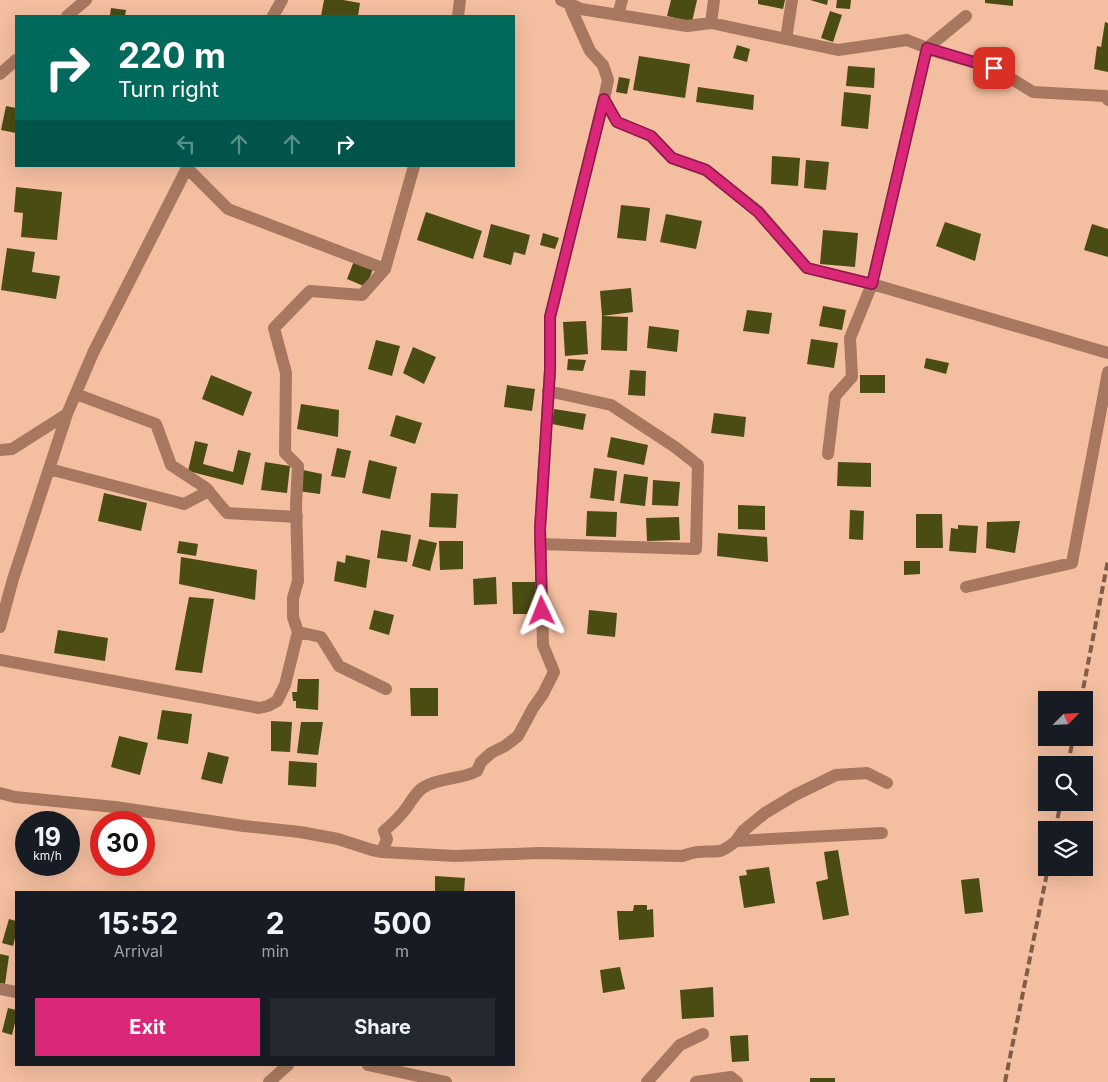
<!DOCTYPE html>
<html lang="en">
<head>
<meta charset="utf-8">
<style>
	:root { --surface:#171b24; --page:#242831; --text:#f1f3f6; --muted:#9ea1a6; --accent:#db2777 }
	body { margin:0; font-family:Inter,sans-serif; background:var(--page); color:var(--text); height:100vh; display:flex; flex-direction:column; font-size:19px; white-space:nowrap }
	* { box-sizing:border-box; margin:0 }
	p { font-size:16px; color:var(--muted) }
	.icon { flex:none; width:28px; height:28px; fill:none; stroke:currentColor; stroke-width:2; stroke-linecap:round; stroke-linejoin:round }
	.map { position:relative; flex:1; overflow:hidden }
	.panel { position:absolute; left:15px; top:891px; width:500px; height:175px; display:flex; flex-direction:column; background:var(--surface); border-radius:0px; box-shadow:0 5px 20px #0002 }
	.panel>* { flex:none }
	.guide { position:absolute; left:15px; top:15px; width:500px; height:152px; border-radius:0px; box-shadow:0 5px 20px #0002; background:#00695c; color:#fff; overflow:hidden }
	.needle { width:32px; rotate:66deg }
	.fabs { position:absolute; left:1038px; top:691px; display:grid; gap:10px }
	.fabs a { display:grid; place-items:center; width:55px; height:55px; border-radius:0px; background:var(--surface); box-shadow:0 5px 20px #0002; font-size:25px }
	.speed { position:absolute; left:15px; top:811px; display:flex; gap:10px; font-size:25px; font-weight:700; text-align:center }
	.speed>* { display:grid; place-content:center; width:65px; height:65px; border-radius:50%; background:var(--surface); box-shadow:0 5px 20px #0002; line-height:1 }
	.speed small { font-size:12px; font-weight:400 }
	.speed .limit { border:8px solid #d22; background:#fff; color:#111 }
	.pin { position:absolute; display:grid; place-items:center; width:42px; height:42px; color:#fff; margin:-21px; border-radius:10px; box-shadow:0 2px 8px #0006 }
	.me { position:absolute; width:55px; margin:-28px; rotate:358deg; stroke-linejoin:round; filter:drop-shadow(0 0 4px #0008) }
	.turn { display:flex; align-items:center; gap:18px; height:105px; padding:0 20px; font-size:22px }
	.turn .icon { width:65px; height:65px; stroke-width:2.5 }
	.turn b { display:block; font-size:35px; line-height:42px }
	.lanes { display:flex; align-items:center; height:48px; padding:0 20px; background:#0003; justify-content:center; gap:25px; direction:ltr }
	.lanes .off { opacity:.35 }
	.eta { display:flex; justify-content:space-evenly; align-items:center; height:85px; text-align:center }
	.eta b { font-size:30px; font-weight:700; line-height:35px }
	.button { display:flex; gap:10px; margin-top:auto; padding:10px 20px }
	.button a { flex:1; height:58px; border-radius:0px; background:var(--accent); color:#fff; font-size:20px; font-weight:700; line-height:58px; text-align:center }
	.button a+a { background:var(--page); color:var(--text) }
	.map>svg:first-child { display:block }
</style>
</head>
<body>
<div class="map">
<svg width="1108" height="1082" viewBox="0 0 1108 1082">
	<rect width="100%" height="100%" fill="#f4bea0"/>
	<path fill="#4b4b14" d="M324,0h19l17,3 -2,13h-37z
		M671,0h26l-5,22 -25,-6z
		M758,0h27l-2,9 -25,-5z
		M810,0h18l-1,5z
		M837,0h14l-1,9 -14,-1z
		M985,0h28v6l-28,-3z
		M111,8l15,2 -1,6h-15z
		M830,11l12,4 -9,27 -12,-4z
		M1105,22l3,1v49l-14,-3 3,-23 4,1z
		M737,45l13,4 -3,13 -14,-4z
		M639,56l51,8 -5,34 -52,-8z
		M848,66l27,2 -1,20 -28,-2z
		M619,77l11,2 -3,15 -11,-2z
		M698,87l56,8 -1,15 -57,-8z
		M844,92l27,3 -3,34 -27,-3z
		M6,106l10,2v25l-15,-3z
		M772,156l28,2 -2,28 -27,-2z
		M806,160l23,2 -3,28 -22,-2z
		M16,187l46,5 -5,48 -36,-3 2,-24 -9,-1z
		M621,205l29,3 -4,33 -29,-3z
		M426,212l56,19 -9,28 -56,-19z
		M666,214l36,7 -6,28 -36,-7z
		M945,222l36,12 -6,27 -39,-15z
		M491,224l39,11 -5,20 -11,-3 -3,13 -28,-8z
		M1092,224l16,5v28l-24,-7z
		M823,230l35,3 -3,34 -35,-3z
		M543,233l16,5 -4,11 -15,-4z
		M7,248l28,4 -3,20 28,4 -4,23 -55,-9z
		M354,261l19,8 -7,18 -19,-8z
		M631,288l2,24 -31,4 -2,-25z
		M823,306l23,4 -4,20 -23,-4z
		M747,310l25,3 -3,21 -26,-3z
		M602,316l26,1 -1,34 -26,-1z
		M586,321l2,33 -23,2 -2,-34z
		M649,326l30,4 -2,22 -30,-4z
		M811,339l27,4 -4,25 -27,-4z
		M376,340l24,6 -8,30 -24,-7z
		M413,347l23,10 -12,27 -21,-11z
		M926,358l23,5 -3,11 -22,-6z
		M568,359l18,1 -3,11 -16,-1z
		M630,370l16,1 -1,25 -17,-1z
		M211,375l41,17 -9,24 -41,-17z
		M860,375h25v18h-25z
		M507,385l28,4 -3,22 -28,-4z
		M301,404l38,6 -1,27 -41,-8z
		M554,409l32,5 -3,16 -31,-6z
		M714,413l32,4 -2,20 -33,-4z
		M396,415l26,8 -7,21 -25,-8z
		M611,437l37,8 -4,20 -37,-8z
		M195,441l13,3 -5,20 30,8 5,-22 13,3 -8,32 -55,-14z
		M337,448l14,3 -6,27 -14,-2z
		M369,460l28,7 -7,32 -28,-6z
		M265,462l25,4 -3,27 -26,-3z
		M838,462l33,1v24l-34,-1z
		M594,468l23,3 -3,30 -24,-3z
		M303,470l19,4 -2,20 -22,-3z
		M624,474l24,3 -3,29 -25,-3z
		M653,480l27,2 -2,24 -26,-1z
		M104,493l43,10 -6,28 -43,-10z
		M431,493l27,1 -2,34 -27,-1z
		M738,505l27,1v24l-27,-1z
		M850,510l14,1 -1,29 -14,-1z
		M587,511l30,1 -1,25 -30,-1z
		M916,514h26l1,34h-27z
		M679,517l1,23 -33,1 -1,-23z
		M1020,521l-5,32 -29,-5 1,-26z
		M958,525l20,1 -2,27 -27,-2 2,-23 7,1z
		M381,530l30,5 -4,27 -30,-4z
		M718,533l49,4 1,25 -51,-6z
		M419,539l18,4 -7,28 -18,-5z
		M179,541l19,3 -2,12 -19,-3z
		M439,541h24v28l-23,1z
		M346,555l24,5 -4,28 -32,-7 3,-20 8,2z
		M181,557l76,13 -2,30 -76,-16z
		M904,561h16v13l-16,1z
		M496,577l1,27 -23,1 -1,-26z
		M512,582h25l1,32h-25z
		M189,597l25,2 -12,74 -27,-3z
		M374,610l20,5 -5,20 -20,-6z
		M589,610l28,3 -2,24 -28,-3z
		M58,630l50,8 -3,23 -51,-8z
		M298,679h21l-1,31 -22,-2v-7h-3l-1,-9h5z
		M410,688h28v28h-27z
		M162,710l30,4 -4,30 -31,-5z
		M271,721l21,1 -2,30 -19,-1z
		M301,722h22l-5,33 -21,-2z
		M119,736l29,7 -8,32 -29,-8z
		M208,752l21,5 -7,27 -21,-5z
		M289,761l28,2 -1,24 -28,-2z
		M838,850l11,65 -26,5 -7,-38 12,-3 -4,-27z
		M769,867l6,36 -31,5 -5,-32 8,-1 -1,-5z
		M435,876l30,2 -1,14h-29z
		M979,878l4,34 -18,2 -4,-34z
		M634,905h13v5l6,-1 1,28 -35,3 -2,-29h16z
		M9,919l7,2v13l-3,12 -11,-3z
		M0,954l9,2 -4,28 -5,-1z
		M620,967l5,22 -22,4 -3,-23z
		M713,987l1,30 -32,2 -2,-29z
		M8,1008l8,2v9l-4,16 -10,-3z
		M748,1035l1,26 -17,1 -2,-26z
		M810,1078h25v4h-25z"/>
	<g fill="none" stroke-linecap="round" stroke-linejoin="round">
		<path stroke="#a7785f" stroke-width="12" d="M561,0l20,9 106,17 24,-3 127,27 69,-10 30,12 57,16 39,24 72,4 3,4
			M569,4l21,47 13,14 5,15 -4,19
			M618,15l4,-15
			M67,16l19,-16
			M273,16l9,-16
			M458,16l2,-16
			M966,16l-39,32 -55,236 236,69
			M711,23l3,-23
			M786,39l6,-39
			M0,74l16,-14
			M187,168l41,41 157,60 29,-103
			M76,394l80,30 15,41 35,23 21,25 70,4
			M0,450l12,-1 55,-35
			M49,469l135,35 25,-13
			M540,544l156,5 2,-84 -23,-18 -64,-42 -63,-14
			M966,587l106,-24 36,-191
			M0,627l13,-48 54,-165 26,-61 95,-187
			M298,632l23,5 18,29 47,23
			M0,660l259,48 9,-2 9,-5 8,-16 13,-53 -5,-15v-19l5,-17 -2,-77 2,-38 -13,-13 1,-80 -12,-45 36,-37 52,4 23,-26
			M0,793l15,4 100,10 129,19 56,6 38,7 34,11 10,2 73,4 85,-3 142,3c5,-1 11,-4 16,-4 20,-2 20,4 38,-11l146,-8
			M736,841l7,-10 22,-18 30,-18 41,-20 31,-2 20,10
			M382,852l5,-13 -3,-8c7,-6 14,-12 20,-20 7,-8 10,-18 20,-24 17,-10 36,-7 53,-16l4,-9 10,-9 14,-7 13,-10 15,-28 10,-14 11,-22 -11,-27 -3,-116 10,-159v-53l54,-218 13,23 34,14 21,22 34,12 53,42 48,56 65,16 -22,54 2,39 -17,19 -7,58
			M0,989l16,3
			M368,1065l78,17
			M269,1082l19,-17
			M647,1082l33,-37 23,-11
			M696,1082l35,-5 6,5"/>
		<path stroke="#7f5d4a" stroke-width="4" stroke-dasharray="8 4" stroke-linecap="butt" d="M1081,700l27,-140
			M1068,765l5,-27
			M1055,830l6,-28
			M1005,1082l43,-214"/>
	</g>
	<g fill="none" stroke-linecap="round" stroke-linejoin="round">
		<defs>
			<path id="route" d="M542,611l-2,-82 10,-159v-53l54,-218 13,23 34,14 21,22 34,12 52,42 49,56 65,16 55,-236 67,20"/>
		</defs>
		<use href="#route" stroke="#8e194d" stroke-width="12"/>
		<use href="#route" stroke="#db2777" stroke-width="9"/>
	</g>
</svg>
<div class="fabs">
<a><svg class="needle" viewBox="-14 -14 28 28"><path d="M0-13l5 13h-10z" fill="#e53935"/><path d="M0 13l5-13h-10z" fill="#9ea1a6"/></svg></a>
<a><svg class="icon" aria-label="search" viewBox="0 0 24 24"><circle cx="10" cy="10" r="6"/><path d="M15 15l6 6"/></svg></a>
<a><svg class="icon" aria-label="layers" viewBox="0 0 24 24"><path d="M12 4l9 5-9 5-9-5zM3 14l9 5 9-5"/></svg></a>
</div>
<div class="speed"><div>19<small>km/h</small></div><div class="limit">30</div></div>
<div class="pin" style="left:994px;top:68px;background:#d93025"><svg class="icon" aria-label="arrive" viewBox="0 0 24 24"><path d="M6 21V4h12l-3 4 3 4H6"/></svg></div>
<svg class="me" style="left:542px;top:611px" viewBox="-20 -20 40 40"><path d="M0-17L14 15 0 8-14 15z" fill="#db2777" stroke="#fff" stroke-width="4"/></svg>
<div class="guide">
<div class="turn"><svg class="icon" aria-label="right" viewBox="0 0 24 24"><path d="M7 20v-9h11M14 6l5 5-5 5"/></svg><div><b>220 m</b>Turn right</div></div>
<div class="lanes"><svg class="icon off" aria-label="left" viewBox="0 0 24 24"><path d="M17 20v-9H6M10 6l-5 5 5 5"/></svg><svg class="icon off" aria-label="ahead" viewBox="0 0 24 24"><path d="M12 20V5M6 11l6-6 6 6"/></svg><svg class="icon off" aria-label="ahead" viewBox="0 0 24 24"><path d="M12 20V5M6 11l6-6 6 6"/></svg><svg class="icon" aria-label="right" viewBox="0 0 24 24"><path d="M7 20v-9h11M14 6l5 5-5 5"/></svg></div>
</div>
<section class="panel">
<div class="eta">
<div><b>15:52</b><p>Arrival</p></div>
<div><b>2</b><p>min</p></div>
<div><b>500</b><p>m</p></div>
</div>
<div class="button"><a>Exit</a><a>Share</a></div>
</section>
</div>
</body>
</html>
